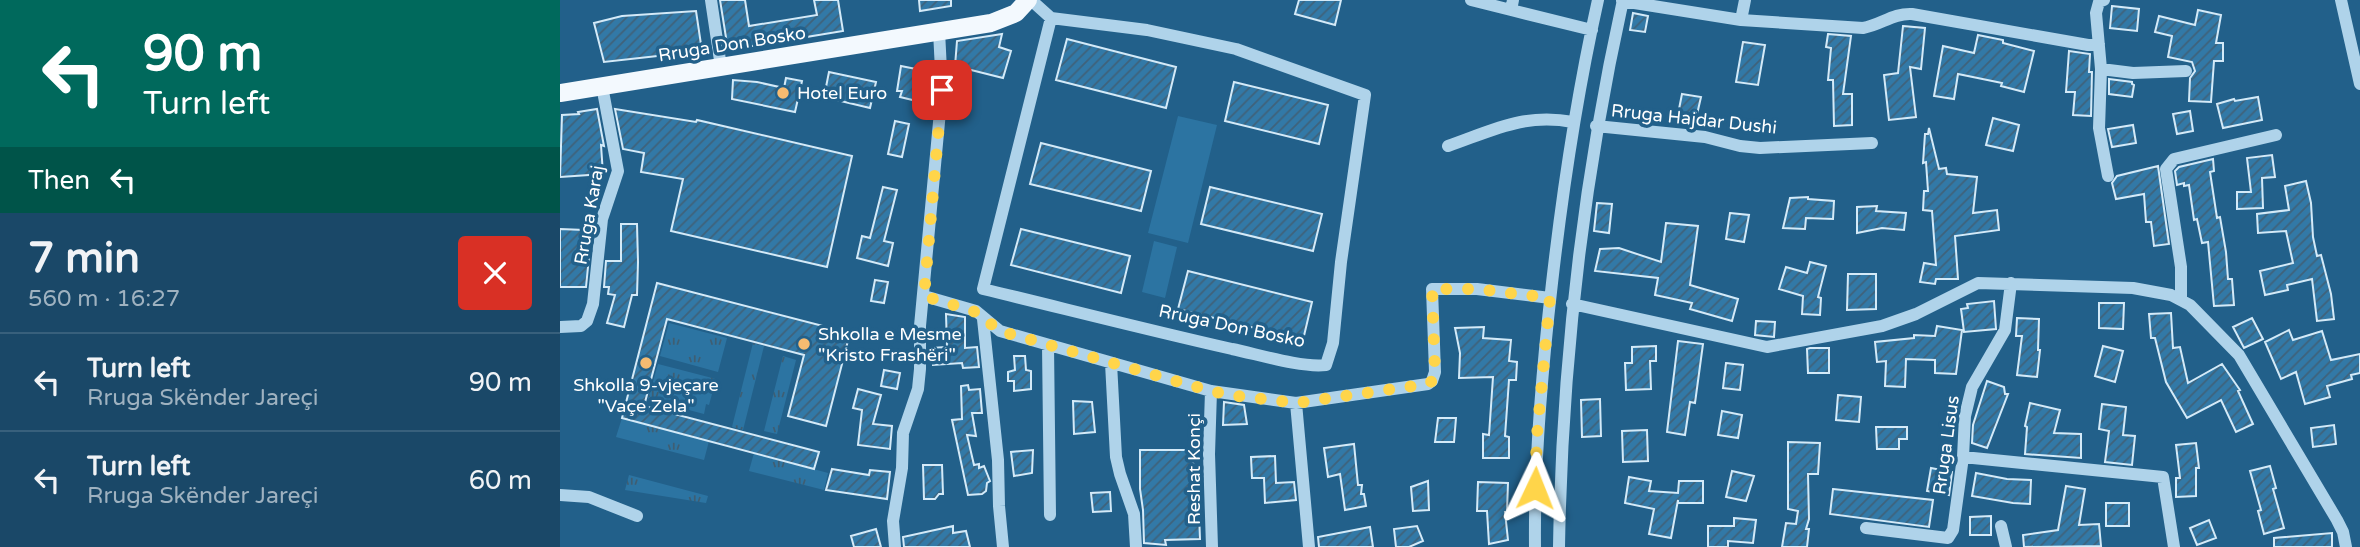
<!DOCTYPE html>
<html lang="en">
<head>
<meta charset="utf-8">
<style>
	:root { --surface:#1a4868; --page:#234f6e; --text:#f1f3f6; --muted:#9fb2c0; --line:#38607c }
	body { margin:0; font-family:"Varela Round",sans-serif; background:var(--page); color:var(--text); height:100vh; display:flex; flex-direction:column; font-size:26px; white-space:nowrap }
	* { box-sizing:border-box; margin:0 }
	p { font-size:23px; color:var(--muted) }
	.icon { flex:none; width:38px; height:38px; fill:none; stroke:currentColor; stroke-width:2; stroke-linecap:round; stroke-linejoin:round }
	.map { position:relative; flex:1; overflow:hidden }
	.sheet { display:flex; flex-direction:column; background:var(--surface); width:560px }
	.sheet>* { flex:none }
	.guide { background:#00695c; color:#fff; overflow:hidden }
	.pin { position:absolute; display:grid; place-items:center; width:60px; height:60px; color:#fff; margin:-30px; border-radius:14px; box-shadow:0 4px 10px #0006 }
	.me { position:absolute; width:77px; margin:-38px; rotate:2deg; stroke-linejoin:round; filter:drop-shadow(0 0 5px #0008) }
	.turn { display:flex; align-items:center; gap:24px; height:147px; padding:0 28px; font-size:32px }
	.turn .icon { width:91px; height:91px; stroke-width:2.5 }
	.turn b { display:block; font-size:49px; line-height:60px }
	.then { display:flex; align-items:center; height:66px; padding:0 28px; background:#0003; gap:14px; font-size:26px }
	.round { display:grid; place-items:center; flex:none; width:74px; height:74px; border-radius:7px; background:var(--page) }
	.summary { display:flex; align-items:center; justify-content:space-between; height:119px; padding:0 28px }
	h1 { font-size:42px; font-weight:800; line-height:52px }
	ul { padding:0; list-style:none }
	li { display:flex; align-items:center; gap:21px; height:98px; padding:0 28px; border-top:2px solid var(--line) }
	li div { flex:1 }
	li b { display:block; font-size:26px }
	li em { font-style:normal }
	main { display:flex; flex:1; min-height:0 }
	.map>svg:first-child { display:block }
</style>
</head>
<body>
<main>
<section class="sheet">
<div class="guide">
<div class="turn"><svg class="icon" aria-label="left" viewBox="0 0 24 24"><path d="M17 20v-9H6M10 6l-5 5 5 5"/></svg><div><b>90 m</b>Turn left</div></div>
<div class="then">Then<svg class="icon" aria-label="left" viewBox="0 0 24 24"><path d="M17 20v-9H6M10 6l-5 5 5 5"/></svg></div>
</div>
<div class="summary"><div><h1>7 min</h1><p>560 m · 16:27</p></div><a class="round" style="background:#d93025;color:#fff"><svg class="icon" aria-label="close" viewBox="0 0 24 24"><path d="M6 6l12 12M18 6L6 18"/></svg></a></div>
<ul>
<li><svg class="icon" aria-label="left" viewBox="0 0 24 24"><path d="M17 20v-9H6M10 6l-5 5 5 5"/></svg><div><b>Turn left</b><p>Rruga Skënder Jareçi</p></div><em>90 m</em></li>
<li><svg class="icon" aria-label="left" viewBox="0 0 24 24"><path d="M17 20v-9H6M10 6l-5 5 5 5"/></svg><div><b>Turn left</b><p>Rruga Skënder Jareçi</p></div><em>60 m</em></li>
</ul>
</section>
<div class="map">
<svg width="1800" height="547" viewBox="0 0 1800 547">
	<defs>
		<pattern id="grass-tufts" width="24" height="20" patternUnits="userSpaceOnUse" patternTransform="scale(1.75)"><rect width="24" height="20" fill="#2c74a2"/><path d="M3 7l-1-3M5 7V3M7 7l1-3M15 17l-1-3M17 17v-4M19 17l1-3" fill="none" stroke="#3e5e73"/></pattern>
		<pattern id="building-hatch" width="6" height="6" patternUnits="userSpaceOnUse" patternTransform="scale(1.75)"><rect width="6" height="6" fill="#3279a7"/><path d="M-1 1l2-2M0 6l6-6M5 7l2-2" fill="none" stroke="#3f627a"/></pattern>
	</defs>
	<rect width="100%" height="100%" fill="#22608a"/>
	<path fill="url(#grass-tufts)" d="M109,323l58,15 -9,34 -58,-16z
		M193,343l11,3 -21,84 -11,-3z
		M223,356l13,4 -19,74 -13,-3z
		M98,364l58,15 -7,26 -3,-1 -2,10 -56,-15z
		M62,418l87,23 -5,19 -88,-23z
		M194,453l74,20 -4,17 -75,-19z
		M69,475l79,21 -2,7 -81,-13z"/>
	<path fill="#2c74a2" d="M618,116l39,9 -29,118 -40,-10z
		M594,241l23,6 -12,51 -23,-6z
		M111,377l29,8 3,6 -1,6 -7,5 -30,-8c-7,-7 -4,-16 6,-17z"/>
	<path fill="url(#building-hatch)" stroke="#d4eaf8" stroke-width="2" d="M160,0h25l4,26 68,-11 -3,-15h24l5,31 -115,19z
		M359,0h32v6l-31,5z
		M739,0h42l-6,25 -40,-11z
		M1552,6l27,3 -2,22 -27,-3z
		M1638,10l23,5 -5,28h7v18h-9l-3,41 -22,-1 1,-23 5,-7 -3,-9 -24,-5 4,-21 -17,-4 4,-16 36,9z
		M136,11l6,40 -98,11 -10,-39 28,-7z
		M1073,13l15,3 -3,16 -15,-2z
		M1343,26l22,2 -4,41 -11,-2 6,50 -27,3 -5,-45 14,-2z
		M442,34l-3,13 12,4 -8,27 -48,-12 2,-25z
		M1268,34l23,2 -8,58h9v31l-18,1 -1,-46h-5l3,-32 -5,-1z
		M1418,35l25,5v3l31,8 -10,41 -23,-6 1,-3 -44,-9 -4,25 -20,-3 9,-50 31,7z
		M507,39l109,28 -10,41 -110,-28z
		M1183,42l22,3 -7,40 -22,-3z
		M1509,51l21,3 -1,18h3l-1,44 -18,-1 2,-23h-9z
		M341,66l30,6 -6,31 -25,-6 2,-6h-5z
		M269,72l47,10 -6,26 -46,-11z
		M226,78l16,3 -7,31 -63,-13 1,-19 24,2 27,6z
		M1549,79l23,3v2l2,1 -2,12 -23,-3z
		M674,82l94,23 -9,39 -94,-23z
		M1122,94l19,3 -6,26 -18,-4z
		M1698,97l4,23 -39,8 -6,-24 17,-5 1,2z
		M37,109l7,37 -3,-1 2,29 -43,3 2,-62 17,-1 -1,-2z
		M55,109l81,13 1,-2 155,36 -25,111 -156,-36 12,-52 -42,-7 3,-19 -21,-4z
		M1630,111l3,20 -16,3 -4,-20z
		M1433,118l26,7 -6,26 -27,-6z
		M335,121l14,3 -7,33 -14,-3z
		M1573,125l3,18 -24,4 -4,-18z
		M1369,128l10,41 7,-1 1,6 30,3 -4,36 24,-3 2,20 -44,6 3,43h-22l-1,5 -15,-2 4,-19 12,2 -4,-54 -9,-1 1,-19h4l-2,-29 -3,1 2,-29h3z
		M481,143l110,28 -10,40 -111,-27z
		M1712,155l3,22 -13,1 1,30 -26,1v-17h14l-4,-34z
		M1653,159l1,12 -4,1 7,46 3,-1 6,35 2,27h4l2,26 -20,1 -6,-64 -6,1 -5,-24 -3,1 -5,-35 -5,1v-3l-7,2 -2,-14 4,-4z
		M1598,166l11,78 -15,2 -3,-24h-5l-2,-28 -28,5 -4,-16 5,-7z
		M1746,181l5,22 2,34 4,19 4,-1 10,39 3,25 -17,2 -5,-42 -25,6 1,5 -23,5 -5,-24 33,-8 -7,-32 -28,2 -1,-19 32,-4 -4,-24z
		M323,187l14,3 -13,51 9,2 -5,23 -31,-8 5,-22 8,2z
		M650,187l112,27 -9,37 -112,-27z
		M1248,197v2l26,2 -1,18 -27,-1 -1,11 -22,-1 7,-30z
		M1037,203l15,1 -3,29 -15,-2z
		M1317,206l-1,5 30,2 -2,17 -22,-2 -25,5v-26z
		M1170,213l19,2 -5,27 -18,-3z
		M1106,223l32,3 -8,59 48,14 -6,22 -42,-12 2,-6 -37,-8 3,-17 -63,-7 5,-22 19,-1 42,14z
		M61,224h16l1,38 -1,33h-5l-8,32 -17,-4 8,-28 -7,-1 1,-7h-5l2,-26h15z
		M0,229l24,1v27h5l-3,30h-26z
		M461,229l109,27 -9,37 -110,-28z
		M1250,262l16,4 -8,31 3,1 -1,17 -18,-1 1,-18 -24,-7 7,-22 21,6z
		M628,271l124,31 -9,38 -125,-31z
		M1288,274h28v35l-29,1z
		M315,280l13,2 -4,21 -13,-2z
		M97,283l193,50 -24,93 -38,-10 16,-61 -137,-36 -23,87 175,46 -5,17 -192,-51z
		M1434,301l2,28 -32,3 -3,-23 7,-1 -1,-4z
		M1539,303h25l-1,26 -24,-1z
		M1611,313l2,35 7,-1 8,36 34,-19 18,26 -2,1 15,33 -17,8 -15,-32 -34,18 -21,-36 -11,-44h-4l-2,-24z
		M386,314l19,3v31l12,-1 2,20 -16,1 -1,-5 -29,2 -1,-17 15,-1z
		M1457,318l22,1 -1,31h2l-3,27 -20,-2 5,-39h-6z
		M1692,318l11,21 -19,9 -11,-21z
		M1196,321l19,1 -1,15 -19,-2z
		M1377,326l25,4 -6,44 -21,-1v-13l-29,-1 -1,28 -20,-1 1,-25 -9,1 -2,-20 39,-4v-3l21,1z
		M924,327l-1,11 28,2 -2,21 8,1 -1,18h-7l-4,56 4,1v21h-26v-24l6,1 4,-58 -34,1 1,-25 -5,-25z
		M1729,330l4,10 29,-9 9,29 29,-6v19l-9,2 1,4 -25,7 3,11 -25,7 -9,-32 -15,7 -16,-37z
		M1118,341l25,3 -8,59 -5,-1 -5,33 -18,-3z
		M1096,346v15h-6l1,28 -25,1 -1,-27h7v-16z
		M1543,346l20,5 -8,31 -20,-6z
		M1250,348h19v25h-21l-1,-24z
		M454,356h11l1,14 5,1v18l-17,2v-10h-6v-9l7,-2z
		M1166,363l17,2 -3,25 -17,-2z
		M324,370l16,3 -3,16 -16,-3z
		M1427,381l17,6 1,7h3l-21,54 -15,-5 1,-18z
		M408,385l1,5 11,-1 2,24h-10l4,23 -9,-1 7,30 5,-1v4l5,-2 6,15 -3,2 -1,8 -4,3 -14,1 -16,-75 10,-1 -1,-33z
		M298,389l23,6 -8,29 19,2 -2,23 -32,-4 4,-35 -9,-2z
		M1278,395l23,2 -2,25 -23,-2z
		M1040,399l1,37 -19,1 -1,-37z
		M513,401l19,1 3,30 -21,2z
		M664,402l20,3 3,19 -24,1z
		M1470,403l30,7 -6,23 27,1v24l-56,-4 2,-27 -2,-1z
		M1542,404l24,3 -3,28 12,1 -3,29 -27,-3 4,-31 -10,-2z
		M1162,411l20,4 -4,23 -20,-3z
		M878,418h18l-2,24h-19z
		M1774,425l2,19 -23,3 -2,-19z
		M1316,427h31v12h-8v10h-22z
		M1087,430l1,31 -25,1 -1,-31z
		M1228,442l32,1 -2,31h-10l1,45 -3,10h3l-2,18h-25l4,-24 10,1 2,-13 -10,-2z
		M1636,443l3,25h-3v28l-20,1v-19h4l-4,-33z
		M794,444l4,41h4l-1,9h3l2,12 -21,4 -5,-36 -12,3 -4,-29z
		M473,450l-1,23 -18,3 -3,-24z
		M580,450h52l3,35h3l2,54 -35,1 1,5 -22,-2 -1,-33 -3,-21z
		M715,456l1,27 18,-1 2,18 -31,3 -1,-25h-12l-1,-21z
		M363,465h19l1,29h-4l-4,5h-11z
		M1710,466l6,22 -3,1 11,39 -20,6 -6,-23 3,-1 -11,-39z
		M1371,468l21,4 -3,23 -22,-4z
		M272,469l37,6 1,-5 20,2 -3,27 -61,-9z
		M1172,471l22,5 -8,25 -20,-4z
		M1416,473l31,6 24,1 -1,24 -17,-1 -41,-7z
		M1069,477l22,4 -2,10 29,2 1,-12h24v22h-25v-3l-7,38 -22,-4 5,-25 -29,-6z
		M868,481l1,29 -16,1 -2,-24z
		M918,482l30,1 -1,29h-2l3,28 -19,4 -2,-33h-10z
		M1506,486l19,3 -6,36 20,-1 2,22 -77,1 -1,-12 35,-5z
		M1273,489l100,11 -4,27 -99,-13z
		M550,492l1,19 -18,1 -2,-19z
		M1546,503h23v23h-23z
		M1431,516v19h-21v-18z
		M1174,518l22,2 -3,23 -25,-2v6h-20v-21h26z
		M1649,520l7,18 -19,7 -7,-17z
		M393,526v7l13,-2 4,16h-66l-1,-10z
		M857,526l6,15 -14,6h-13l-2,-18z
		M810,527l3,20h-54l-1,-10z
		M316,529l5,18h-27l-3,-11z
		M1772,533v14h-58v-9z"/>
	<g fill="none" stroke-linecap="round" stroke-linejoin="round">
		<path stroke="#afd3ea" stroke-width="12" d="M151,0l10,67
			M471,0l20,18
			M911,0l40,10
			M953,0l-2,10 81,20
			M1544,0l-5,2 -3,11 5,56 -2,59 9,48
			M1781,0l19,84
			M1062,1l119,19 122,8c18,-3 30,-15 49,-14l176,31 11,-1
			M491,18l96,12 89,19 129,46 -24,167 -8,81 -7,22c-25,3 -69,-11 -94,-16 -84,-19 -166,-40 -249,-60z
			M1181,20l4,-20
			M1541,69l32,4 53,-2
			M1036,126l109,11 35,9 20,2 112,-5
			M888,146c46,-16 76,-33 125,-24
			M364,296l52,15 24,20 211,60 85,12 132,-19 4,-3 3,-9 -3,-83h45l73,9
			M1621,299v-32l-15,-98 8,-10 102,-24
			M1012,304l195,43 115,-21 34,-12 62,-31 155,5 38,7 19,10 49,50 98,165 6,12 3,15
			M423,319l15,141 1,46 4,41
			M0,327l21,-1 6,-5 6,-17 9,-85 16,-48 -16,-85
			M488,345l2,170
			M551,363l5,94 4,17 14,40 2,33
			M651,391l-2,63 3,93
			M736,403l13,144
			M1403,457l200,20 11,70
			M0,495l29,2 48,19
			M1441,526l5,21
			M1306,528l82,10 5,-8 10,-73 2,-41 7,-29 33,-57 6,-47
			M335,547l-2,-26 9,-53 1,-35 15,-44 2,-20v-43l22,-236 -3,-59
			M975,547c-1,-89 7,-177 17,-264 11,-96 25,-189 46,-283
			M999,547c3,-185 24,-366 64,-547"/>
		<path stroke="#f3f9fe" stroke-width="18" d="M0,93l431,-70 25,-10 12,-13"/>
	</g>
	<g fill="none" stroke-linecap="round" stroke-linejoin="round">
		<path stroke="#ffd54a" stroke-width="12" stroke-dasharray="0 21.6" d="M382,90l-18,206 52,16 24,19 211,60 18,4 67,8 132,-19 4,-3 3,-9 -3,-83h45l73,9 -13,137 -2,53"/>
	</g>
	<g fill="#f6bb71" stroke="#22608a" stroke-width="2.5">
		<circle cx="223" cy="93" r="7"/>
		<circle cx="244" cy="344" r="7"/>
		<circle cx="86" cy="363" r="7"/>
	</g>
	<g text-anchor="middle" stroke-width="7" stroke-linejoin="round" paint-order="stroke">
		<g font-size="18" fill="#fff" stroke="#22608a">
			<text transform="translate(172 44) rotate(-9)" y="6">Rruga Don Bosko</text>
			<text transform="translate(1134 119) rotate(6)" y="6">Rruga Hajdar Dushi</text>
			<text transform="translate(29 215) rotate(-80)" y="6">Rruga Karaj</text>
			<text transform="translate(672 326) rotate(12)" y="6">Rruga Don Bosko</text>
			<text transform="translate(1386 445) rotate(-82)" y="6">Rruga Lisus</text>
			<text transform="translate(634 469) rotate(-90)" y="6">Reshat Konçi</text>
		</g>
		<g font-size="18" fill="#fff" stroke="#22608a" text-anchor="start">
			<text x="237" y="99">Hotel Euro</text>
			<text x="258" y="340">Shkolla e Mesme<tspan x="258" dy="21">"Kristo Frashëri"</tspan></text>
			<text x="86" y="391" text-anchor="middle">Shkolla 9-vjeçare<tspan x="86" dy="21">"Vaçe Zela"</tspan></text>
		</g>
	</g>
</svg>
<div class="pin" style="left:382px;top:90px;background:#d93025"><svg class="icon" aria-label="arrive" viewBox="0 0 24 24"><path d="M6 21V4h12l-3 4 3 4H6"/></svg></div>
<svg class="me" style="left:975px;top:488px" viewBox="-20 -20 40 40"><path d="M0-17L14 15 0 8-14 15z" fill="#ffd54a" stroke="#fff" stroke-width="4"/></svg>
</div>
</main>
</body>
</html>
